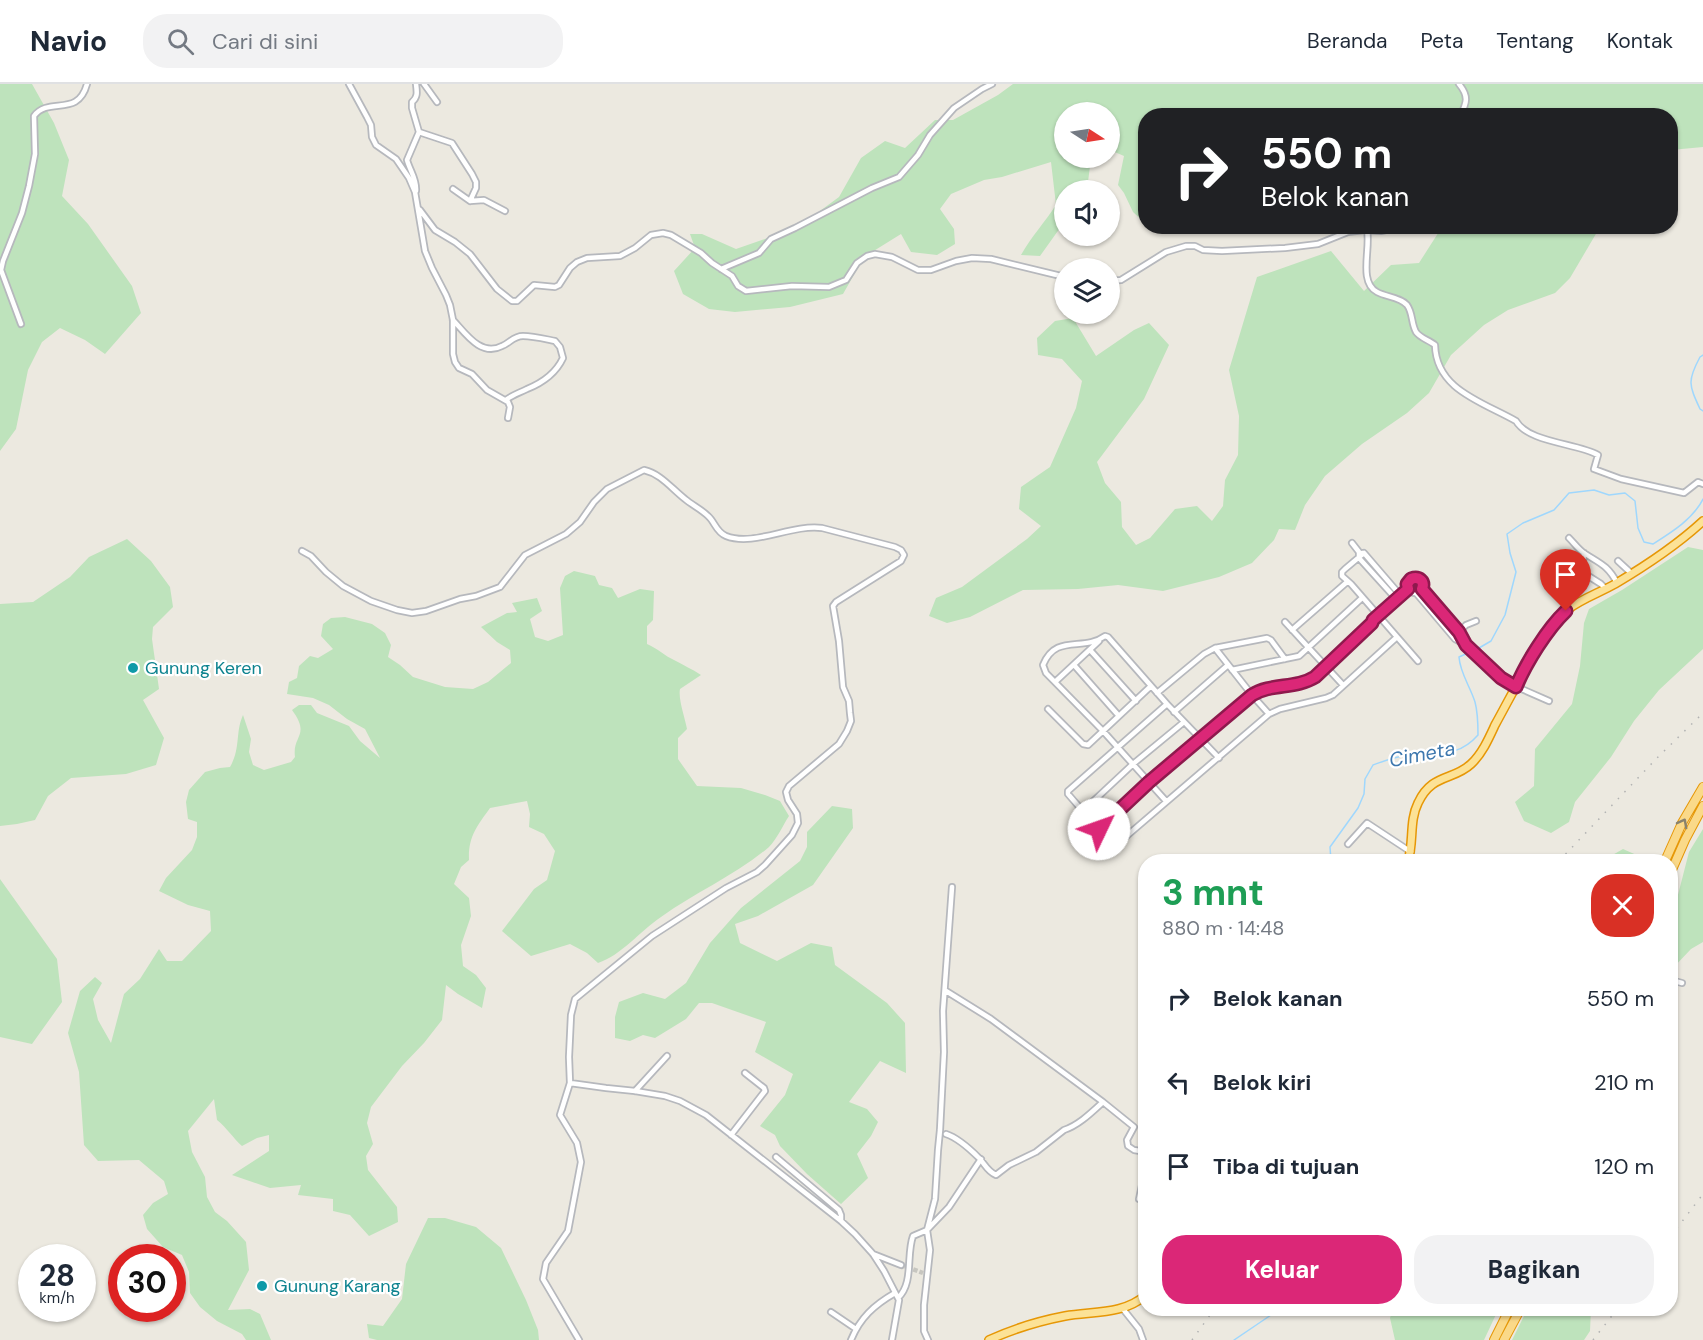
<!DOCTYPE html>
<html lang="id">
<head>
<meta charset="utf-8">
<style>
	:root { --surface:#fff; --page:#f2f2f3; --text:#1f2937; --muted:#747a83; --line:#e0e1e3; --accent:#db2777 }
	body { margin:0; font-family:"DM Sans",sans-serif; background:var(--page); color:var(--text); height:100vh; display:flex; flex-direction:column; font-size:22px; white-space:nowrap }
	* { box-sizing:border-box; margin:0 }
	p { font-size:20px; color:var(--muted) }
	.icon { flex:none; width:33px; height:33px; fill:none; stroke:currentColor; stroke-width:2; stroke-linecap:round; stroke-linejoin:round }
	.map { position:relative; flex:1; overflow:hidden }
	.details { position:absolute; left:1138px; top:770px; width:540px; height:462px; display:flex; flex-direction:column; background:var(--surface); border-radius:24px; box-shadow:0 2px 4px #0004 }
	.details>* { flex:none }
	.top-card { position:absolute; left:1138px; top:24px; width:540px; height:126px; border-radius:24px; box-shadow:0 2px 4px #0004; background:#202124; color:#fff; overflow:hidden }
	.needle { width:39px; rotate:102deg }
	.buttons { position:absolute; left:1054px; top:18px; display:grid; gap:12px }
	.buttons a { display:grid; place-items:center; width:66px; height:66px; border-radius:50%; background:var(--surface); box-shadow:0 2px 4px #0004; font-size:30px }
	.speed { position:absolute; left:18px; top:1160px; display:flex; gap:12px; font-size:30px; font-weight:700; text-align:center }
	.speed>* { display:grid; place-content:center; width:78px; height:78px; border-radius:50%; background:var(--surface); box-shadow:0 2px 4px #0004; line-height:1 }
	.speed small { font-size:15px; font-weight:400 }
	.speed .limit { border:9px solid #d22; background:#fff; color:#111 }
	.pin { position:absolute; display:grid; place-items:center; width:51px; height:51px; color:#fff; margin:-62px -26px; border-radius:50% 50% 50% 0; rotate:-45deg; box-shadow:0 0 6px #0007 }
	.pin .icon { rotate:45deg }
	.me { position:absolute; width:66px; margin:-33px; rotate:48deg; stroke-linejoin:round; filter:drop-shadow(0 0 4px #0008) }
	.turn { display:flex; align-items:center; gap:21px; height:126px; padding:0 24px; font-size:27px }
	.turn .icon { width:78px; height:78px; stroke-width:2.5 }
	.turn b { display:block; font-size:42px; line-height:51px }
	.round { display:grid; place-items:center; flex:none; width:63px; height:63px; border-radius:24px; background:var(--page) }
	.summary { display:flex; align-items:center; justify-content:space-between; height:102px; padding:0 24px }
	h1 { font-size:36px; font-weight:700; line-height:45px; color:#1e9e55 }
	.primary-button { display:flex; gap:12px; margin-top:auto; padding:12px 24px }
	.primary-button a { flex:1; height:69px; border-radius:24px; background:var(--accent); color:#fff; font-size:24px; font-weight:700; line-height:69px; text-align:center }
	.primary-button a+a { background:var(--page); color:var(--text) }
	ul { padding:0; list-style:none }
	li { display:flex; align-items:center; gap:18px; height:84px; padding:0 24px }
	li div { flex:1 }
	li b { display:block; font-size:22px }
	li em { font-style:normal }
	header { display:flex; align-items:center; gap:36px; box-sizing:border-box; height:84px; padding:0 30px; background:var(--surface); border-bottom:2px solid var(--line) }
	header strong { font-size:28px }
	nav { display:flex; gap:33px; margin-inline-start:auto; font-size:21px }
	.search { width:420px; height:54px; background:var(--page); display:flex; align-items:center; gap:15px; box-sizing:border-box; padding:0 21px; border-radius:24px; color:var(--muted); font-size:22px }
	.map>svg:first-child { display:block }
</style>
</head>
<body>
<header>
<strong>Navio</strong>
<div class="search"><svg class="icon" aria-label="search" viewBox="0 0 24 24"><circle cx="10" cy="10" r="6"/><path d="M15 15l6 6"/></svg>Cari di sini</div>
<nav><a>Beranda</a><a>Peta</a><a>Tentang</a><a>Kontak</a></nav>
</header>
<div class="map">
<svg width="1703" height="1256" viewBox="0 0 1703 1256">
	<rect width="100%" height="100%" fill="#ece9e0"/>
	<path fill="#bee3bc" d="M0,0h32l22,39 15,37 -7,36 26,28 44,62 9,27 -36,41 -20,-14 -25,-12 -18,14 -14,28 -12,59 -16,22z
		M1013,0h690v63l-32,3v-34h-525v108l-13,-12 -9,-19 -6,-8 6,-29 -14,-6v-38h-45v46h33l-8,8 -3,24h-22v31l-25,35 -19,-1c10,-18 24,-33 35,-50l-5,-43 -49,15 -18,3 -33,14 -11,15 14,20 1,15 -18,11 -26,-3 -10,-18 -37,23 -21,37 -53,13 -55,5 -26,-3 -26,-15 -9,-23 21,-23 -5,-14h12l34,15 46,-16 27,-14 30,-22 22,-39 24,-17 20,7 30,-28h18l45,-25z
		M1442,143h158l-30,51 -15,15 -47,17 -24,15 -33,30 -22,38 -22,20 -45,31 -37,32 -20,29 -10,25 -16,-1 -5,11 -22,23 -33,14 -56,14 -45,-6 -40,4 -55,1 -53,27 -23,6 -18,-7 7,-18 26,-11 65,-48 14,-13 -22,-17 2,-22 29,-20 26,-59 6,-27 -20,-22 -24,-4 -1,-17 18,-17 18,-3 23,38 38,-26 15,-7 20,22 -25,54 -47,63 8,21 16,19 1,25 14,18 14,-7 25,-29 22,-3 15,15 11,-15 2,-26 13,-25 1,-39 -10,-46 28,-93 74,-26 33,40 27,-26 28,-2z
		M127,455l24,22 19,26 3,20 -20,20 -1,12 7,50 -16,11 21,38 -8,27 -30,9 -55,4 -23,18 -13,24 -18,4 -17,2v-222l33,-2 37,-25 19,-20z
		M1688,463l15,3v99l-44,41 -25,31 -23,36 -36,45 -6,20 -18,11 -27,-12 -9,-19 19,-16 1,-37 37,-45 8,-38 4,-43 5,-14 33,-19z
		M574,487l21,5 4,9 13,3 6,10 22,-9 14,2 -1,29 -6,6v18c10,4 18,12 27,16 9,5 18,9 27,15l-21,14c-2,10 5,29 7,40l-9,9v21l19,27 44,2 24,7 15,6 9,15c-6,9 -12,23 -20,31 -33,28 -73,45 -108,70 -21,14 -39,38 -63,46l-11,-10 -17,-9 -39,12 -29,-25 32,-42 13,-9 8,-29 -11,-17 -15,-7 1,-13 -3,-13 -37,7c-13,18 -22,29 -21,52l-8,7 -7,17 15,14 2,18 -10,29 2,21 13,9 10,13 -4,20 -24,-14 -12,-9 -4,35 -18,23 -22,23 -31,41 -4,16 6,21 -7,12 2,14 29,37 1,15 -29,14 -19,-21 -17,-4v-12l-35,-4 3,-10 -31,3 -38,-13 37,-24v-16l-12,3 -15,8c-9,-8 -15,-18 -25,-26l-3,-21 -26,32 4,21 13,25 2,20 8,15 12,9 19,21 3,28 -21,40 22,-1 10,5 11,26h-25l-4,-6 -25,-13 -17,-14 -10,-14 -1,-21 -7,-17 -19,-8 -16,-18 -4,-14 10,-12 15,-9 -4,-13 -25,-21 -41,1 -14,-16 -5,-73 -11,-39 12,-42 15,-14 7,6 -9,16 5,21 13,23 13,-49 16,-15 19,-30 8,12h15l29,-30 -1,-20 -22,-6 -29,-14 7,-13 26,-28 5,-13v-15l-9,-3 -2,-17 3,-12 16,-18 15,-4 10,-1c11,-19 5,-34 13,-52l8,24 -2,13 4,13 11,5 27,-8 4,-5c-3,-22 16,-21 -3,-47l7,-5h12l6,8 32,13 11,15 20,17 -15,-29 -18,-10 -18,-14 -16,-7 -26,-4 2,-12 8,-4 2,-12 11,-10 8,2 15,-9 -12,-13 2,-12 8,-6 14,-1 27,7 13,9 6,12 -3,12 12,8 13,12 32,10 28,2 15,-7 23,-19 -1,-13 -13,-8 -16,-15 26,-14 10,-1 -5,-9 25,-5 5,13 -12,8 5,18 13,4 15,-6 -3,-47 5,-12z
		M832,722l20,3 1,19 -40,57 -55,31 -23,8 5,19 37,18 34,-18 21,4 3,18 52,38 18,20 1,50 -26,-12 -31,41 18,7 11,13 -7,14 -14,18 11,24 -27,26 -34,-30 -27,-28 -5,-11 -15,-9 25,-31 8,-21 -38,-22 11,-30 -54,-19h-13l-13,16 -31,19 -12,-3 -13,6 -15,-3v-21l4,-15 24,-9 22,6 21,-16 24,-40 31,-35 59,-47 7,-14v-15z
		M1703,745v113l-12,7 -18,19 -2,-1v-45l18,-70z
		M1623,765l27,12h-48z
		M0,795l57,80 5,43 -30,42 -32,-7z
		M428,1134h17l31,9 25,21 25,52 12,30 1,10h-162l-8,-2 -2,-14 16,2 19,-27 4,-35z
		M1393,1224h106l-15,32h-89l-5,-22z
		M1528,1224h63l-1,23 -6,9h-72z"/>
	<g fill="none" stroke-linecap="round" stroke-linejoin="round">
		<path stroke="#9fd7fd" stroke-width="1.5" d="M1703,271l-3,2c-13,24 -11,28 0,52l3,2
			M1331,777l-1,-14 28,-39 6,-14 1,-15 8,-14c11,-4 24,-9 36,-10 28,-4 48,4 69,-20 0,-11 0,-22 -3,-33 -5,-16 -15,-29 -16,-45l20,-9 12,-7 14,-26 11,-43 -6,-19 -3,-19 16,-11 31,-13 15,-17 25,-3 15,5 16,-2 10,8 3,27 6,14 9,2c19,-12 40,-25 50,-45
			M1234,1256l37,-25 7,-7"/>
		<path stroke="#c7c6c0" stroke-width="4.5" stroke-dasharray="4.5 2" stroke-linecap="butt" d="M901,1181l22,8"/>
		<defs>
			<path id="minor" d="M349,0l18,33 4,8 1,12 4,8 20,14 13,19 6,14 10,59 7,17 14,27 4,10 3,15v34l2,8 4,6 13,6 15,16 21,12 2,5 -2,11
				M424,0l13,18
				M1459,0c10,12 8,19 1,32
				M419,48l33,11 20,31 4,8v6l-6,13 14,-1 21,11
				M453,105l17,12
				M416,107c1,-12 -6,-20 -9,-31l12,-28 -7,-24v-6c6,-5 5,-10 4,-18
				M420,126l15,20 20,12 15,12 27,35 15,12h5l17,-16 21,2 4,-2 11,-17 7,-6 10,-4 33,-2 15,-8 16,-13 12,-2 8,2 30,18 11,10 20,13 6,10 8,5 46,-5 37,1 17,-7 11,-17 10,-7 8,-2 17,3 26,13h13l25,-9 16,-3 19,1 74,18
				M1367,146c4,18 -9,52 10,62 9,5 23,5 30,13 6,8 4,18 9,27 4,6 13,8 19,13 1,45 48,57 81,76 13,22 61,22 82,34l-4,14 27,10 63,14 14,-11 5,2
				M721,185l38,-16 12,-14 24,-11 77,-40 27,-11 19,-22 12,-20 24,-27 28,-19 10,-5
				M1110,197l11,-1 45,-28 20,-6h9l8,4 19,1 63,-3 33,-4 30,-12 17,-2 16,1 25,-5
				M453,236c13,14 28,37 49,26 8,-3 11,-10 21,-10 10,0 22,3 32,5l5,6 3,11c-7,15 -21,25 -36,31 -8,4 -15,6 -21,11
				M21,240l-20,-54 2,-9 19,-48 7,-27 6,-32 -1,-38c15,-20 44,2 53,-32
				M1569,454c5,5 9,11 15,15 15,10 24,12 33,30
				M1352,459l7,9v6l38,42
				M302,467l9,5 15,16 17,14 28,15 26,9 15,3 14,-2 34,-12 16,-3 24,-9 25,-32 41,-21 14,-12 14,-20 13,-13 37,-19c17,4 27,18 41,29 7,6 16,10 23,17 7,6 8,16 18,20 28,11 65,-12 96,-8l73,19 6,3 3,5 -3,6 -65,41 -3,4 6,35 4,46 6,14 1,12 1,8 -4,10 -8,13 -50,42 -3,6 2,8 9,14 1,9 -6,12 -27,30 -8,7 -31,16 -74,48 -77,63 -4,16 -2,42 1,26 -10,32 17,28 4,19 -13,69 -22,32 -3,16 36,61
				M1362,469h2l37,43
				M1364,469l-19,16 -3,3v4l9,8 67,77
				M1584,469l-2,19 19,12 5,5
				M1618,477l13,12
				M1407 501a8 8 0 1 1 16 0a8 8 0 1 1-16 0Z
				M1422,505l37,43 7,13
				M1416,509l39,46 11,6 35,32 7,6 41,18
				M1285,538l58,63
				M1292,546l55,-48
				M1459,548l7,-7 10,-4
				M1215,564l37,47 17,19
				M1090,566l46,51
				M1074,581l45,51
				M1232,586l67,-14 63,-58
				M1055,598l44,-41
				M1157,609l47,-39 11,-6 52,-10 4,2 14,19
				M1167,620l-99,87v3l13,15 5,-1 47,-44 51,-42
				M1048,625l35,35 5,1 63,-59
				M1174,628l54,-47
				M1166,717l-63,-70 -57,-58 -3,-8c13,-32 40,-13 62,-29l3,1 59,67 52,54
				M1099,745l50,-47 103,-87c19,-12 44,-6 63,-18l57,-54 1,-3 35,-31
				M1348,760l19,-21 44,29
				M1116,761l153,-131 11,-5 46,-11 7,-3 64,-58
				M1671,896l11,3
				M946,907l45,28 112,83 31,25 -7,13 1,6 6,4 12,2
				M570,999l36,5 29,3 30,5 15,5 26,14 135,106 14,13 18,20 11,17 15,29 -7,40
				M635,1007l32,-35
				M946,1050c12,4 24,15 33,24 6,6 8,13 17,17l13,-10 27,-13 28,-22c15,-5 28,-18 39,-28
				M731,1051l34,-44 -1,-3 -19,-15
				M1145,1068l-1,24 -5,23 7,1
				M776,1073l63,53 2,5v6
				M873,1170l28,11
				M898,1214c16,-15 8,-43 15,-62l14,-6 22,-23 32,-48
				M1123,1225l16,20 4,11
				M831,1228l25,17
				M851,1256c9,-22 23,-35 44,-47
				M928,1256l-4,-9v-26l6,-55 -3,-20 8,-31 3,-49 2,-20 4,-78 -1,-41 9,-124"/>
			<path id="trunk" d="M1408,777c6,-19 1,-40 10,-58 14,-30 35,-22 53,-39 11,-10 18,-26 24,-39 16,-29 31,-59 49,-87 7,-10 14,-21 23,-28 14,-11 32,-17 48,-26 32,-19 61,-38 88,-63
				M989,1256c24,-11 50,-19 76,-24 28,-5 58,-1 81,-21"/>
			<path id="motorway" d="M1665,777l17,-38 21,-36
				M1671,788l14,-32 18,-34
				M1494,1256l16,-32
				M1504,1256l17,-32"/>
		</defs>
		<use href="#minor" stroke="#b6b8bd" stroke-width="8"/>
		<use href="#trunk" stroke="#e69706" stroke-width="10"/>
		<use href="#motorway" stroke="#e69706" stroke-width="10"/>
		<use href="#minor" stroke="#fff" stroke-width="4.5"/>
		<use href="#trunk" stroke="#fce296" stroke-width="7"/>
		<use href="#motorway" stroke="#fad989" stroke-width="8"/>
		<path stroke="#b1b2b2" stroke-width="1.5" stroke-dasharray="1.5 8" stroke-linecap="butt" d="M1559,777l97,-102 47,-46
			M1671,1152l32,-42
			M1192,1256l23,-32
			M1593,1256l25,-32"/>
	</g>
	<defs><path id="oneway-chevron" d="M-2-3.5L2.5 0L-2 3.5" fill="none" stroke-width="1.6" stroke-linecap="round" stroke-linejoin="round" transform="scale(1.5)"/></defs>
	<use stroke="#89826d" href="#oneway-chevron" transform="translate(1683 739) rotate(-62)"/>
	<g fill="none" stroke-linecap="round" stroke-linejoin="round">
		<defs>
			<path id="route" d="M1099,745l50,-47 103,-87c19,-12 44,-6 63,-18l57,-54 1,-3 35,-31 -1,-5 4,-5c8,-3 14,2 11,10l37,43 7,13 35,33 15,9c10,-24 31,-58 50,-76"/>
		</defs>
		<use href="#route" stroke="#8e194d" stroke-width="15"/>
		<use href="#route" stroke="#db2777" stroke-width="10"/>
	</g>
	<g fill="#0f9aa8" stroke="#fff" stroke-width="2">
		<circle cx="133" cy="584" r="6"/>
		<circle cx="262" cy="1202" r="6"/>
	</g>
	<g text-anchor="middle" stroke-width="4.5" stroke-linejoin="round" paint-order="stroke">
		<g font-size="18" fill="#0d838f" stroke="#fff" text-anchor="start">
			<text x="145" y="590">Gunung Keren</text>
			<text x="274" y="1208">Gunung Karang</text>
		</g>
		<g font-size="20" font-style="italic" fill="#3e78ae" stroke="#fff">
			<text transform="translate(1422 670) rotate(-11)" y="7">Cimeta</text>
		</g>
	</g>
</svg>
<div class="buttons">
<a><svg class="needle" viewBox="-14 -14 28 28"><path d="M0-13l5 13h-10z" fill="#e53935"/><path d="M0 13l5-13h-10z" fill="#747a83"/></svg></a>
<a><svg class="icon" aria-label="sound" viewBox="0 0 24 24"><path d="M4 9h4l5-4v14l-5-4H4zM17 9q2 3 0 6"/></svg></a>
<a><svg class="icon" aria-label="layers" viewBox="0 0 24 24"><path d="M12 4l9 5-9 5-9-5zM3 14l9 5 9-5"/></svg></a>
</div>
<div class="speed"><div>28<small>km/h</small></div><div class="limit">30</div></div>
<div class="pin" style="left:1566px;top:527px;background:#d93025"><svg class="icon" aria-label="arrive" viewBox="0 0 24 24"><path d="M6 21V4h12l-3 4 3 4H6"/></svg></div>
<svg class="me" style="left:1099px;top:745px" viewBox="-20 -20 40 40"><circle r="19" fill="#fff"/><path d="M0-13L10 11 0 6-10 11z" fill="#db2777"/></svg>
<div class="top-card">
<div class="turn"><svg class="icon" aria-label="right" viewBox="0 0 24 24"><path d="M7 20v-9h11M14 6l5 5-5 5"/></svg><div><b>550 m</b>Belok kanan</div></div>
</div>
<section class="details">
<div class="summary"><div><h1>3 mnt</h1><p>880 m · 14:48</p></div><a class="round" style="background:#d93025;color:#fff"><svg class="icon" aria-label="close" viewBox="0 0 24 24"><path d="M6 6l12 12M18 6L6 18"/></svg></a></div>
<ul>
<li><svg class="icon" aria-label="right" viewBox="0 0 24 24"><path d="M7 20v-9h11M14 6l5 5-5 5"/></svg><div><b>Belok kanan</b></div><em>550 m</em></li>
<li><svg class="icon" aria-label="left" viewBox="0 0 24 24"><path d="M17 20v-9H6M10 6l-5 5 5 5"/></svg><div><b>Belok kiri</b></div><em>210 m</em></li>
<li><svg class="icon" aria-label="arrive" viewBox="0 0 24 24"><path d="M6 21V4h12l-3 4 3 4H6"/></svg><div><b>Tiba di tujuan</b></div><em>120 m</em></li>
</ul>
<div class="primary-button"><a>Keluar</a><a>Bagikan</a></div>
</section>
</div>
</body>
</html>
